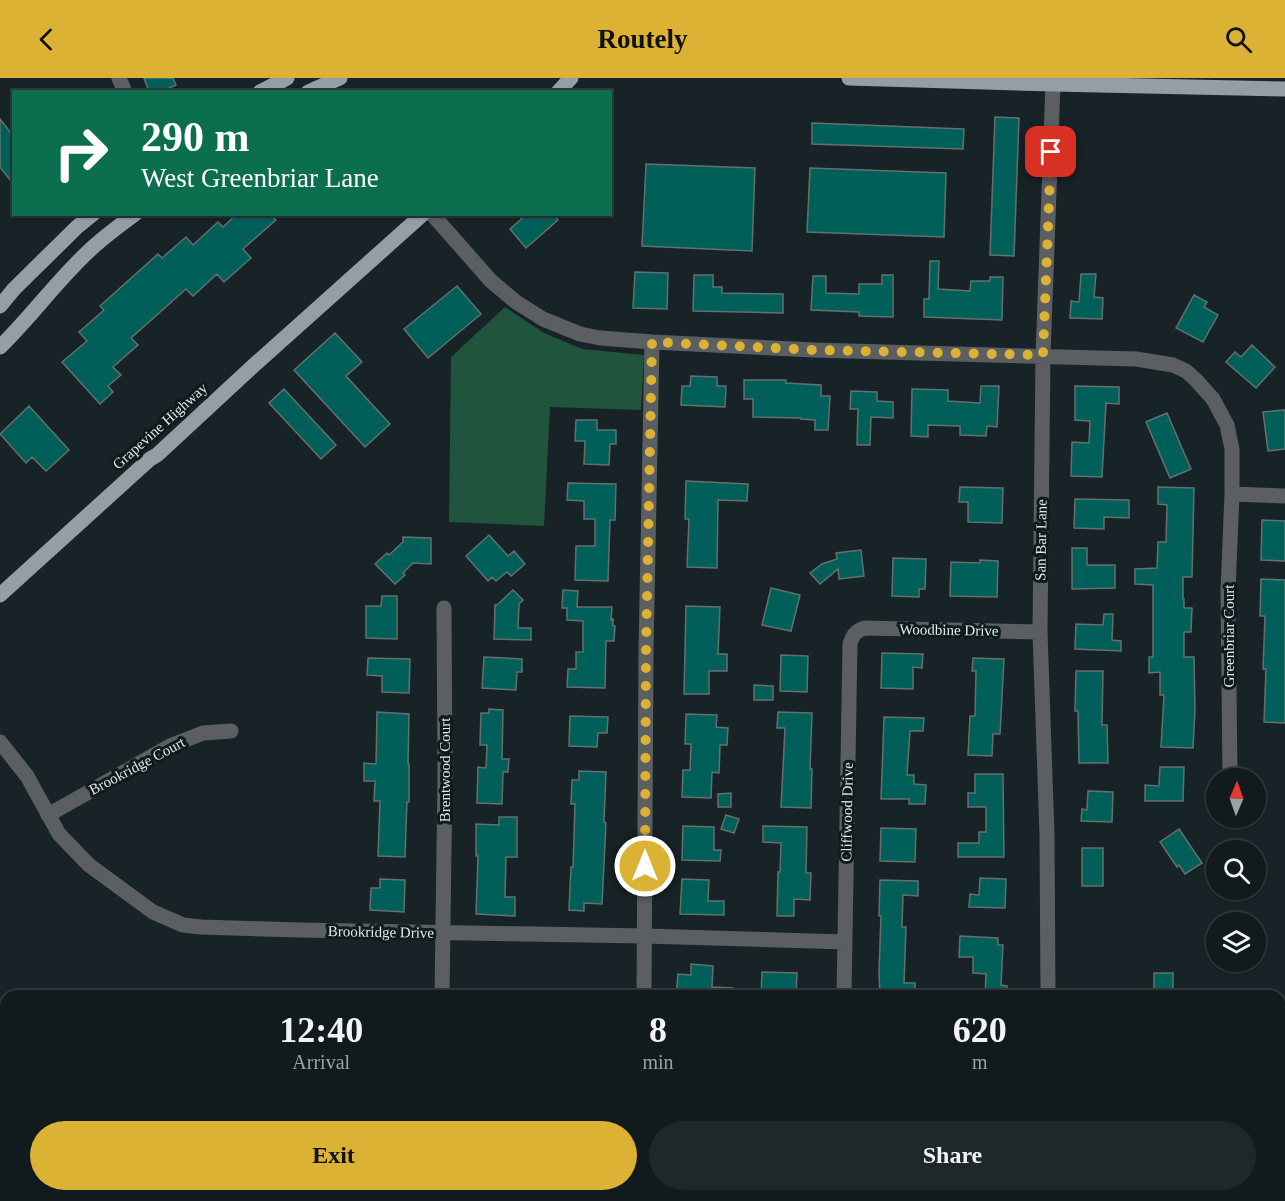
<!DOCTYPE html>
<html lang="en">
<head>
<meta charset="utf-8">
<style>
	:root { --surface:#111a1c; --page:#1e2729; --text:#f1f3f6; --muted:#9ca1a3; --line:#30383b; --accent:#dbb233 }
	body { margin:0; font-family:"Times New Roman",serif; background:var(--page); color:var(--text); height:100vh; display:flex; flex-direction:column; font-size:22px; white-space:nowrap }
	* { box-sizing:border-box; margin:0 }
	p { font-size:20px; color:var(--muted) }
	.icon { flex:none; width:33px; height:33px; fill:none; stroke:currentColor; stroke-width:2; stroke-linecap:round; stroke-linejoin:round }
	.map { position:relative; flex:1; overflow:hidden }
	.sheet { position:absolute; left:0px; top:912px; width:1286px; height:212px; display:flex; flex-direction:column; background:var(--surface); border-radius:18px 18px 0 0; box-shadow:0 2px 4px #0004,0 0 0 2px var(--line) }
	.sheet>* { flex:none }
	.guide { position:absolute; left:12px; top:12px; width:600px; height:126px; border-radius:0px; box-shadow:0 2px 4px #0004,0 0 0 2px var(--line); background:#0b6e4f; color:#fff; overflow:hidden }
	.needle { width:39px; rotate:2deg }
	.fabs { position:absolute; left:1206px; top:690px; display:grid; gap:12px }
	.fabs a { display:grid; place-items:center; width:60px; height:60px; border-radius:50%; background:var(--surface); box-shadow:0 2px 4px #0004,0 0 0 2px var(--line); font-size:30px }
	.pin { position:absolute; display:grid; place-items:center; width:51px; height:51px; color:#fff; margin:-26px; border-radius:12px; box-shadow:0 3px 9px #0006 }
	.me { position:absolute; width:66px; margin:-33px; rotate:0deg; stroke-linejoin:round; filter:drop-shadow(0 0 4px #0008) }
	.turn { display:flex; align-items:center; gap:21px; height:126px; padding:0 30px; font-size:27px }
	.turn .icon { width:78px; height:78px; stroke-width:2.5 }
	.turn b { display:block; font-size:42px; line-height:51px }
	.eta { display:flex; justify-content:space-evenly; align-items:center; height:102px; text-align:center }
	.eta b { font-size:36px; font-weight:700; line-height:42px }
	.button { display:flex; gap:12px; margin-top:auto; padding:12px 30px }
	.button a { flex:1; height:69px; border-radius:36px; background:var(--accent); color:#111; font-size:24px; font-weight:700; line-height:69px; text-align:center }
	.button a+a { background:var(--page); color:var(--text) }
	header { display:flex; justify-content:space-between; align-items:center; height:78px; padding:0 30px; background:var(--accent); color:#111; font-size:27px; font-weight:700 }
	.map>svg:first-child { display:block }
</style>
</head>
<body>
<header><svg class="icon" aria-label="back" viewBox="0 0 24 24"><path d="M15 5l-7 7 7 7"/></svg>Routely<svg class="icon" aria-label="search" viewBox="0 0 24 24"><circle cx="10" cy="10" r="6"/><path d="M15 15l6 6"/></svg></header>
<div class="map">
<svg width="1285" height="1123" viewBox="0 0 1285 1123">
	<rect width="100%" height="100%" fill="#172326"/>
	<path fill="#20543d" d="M505,229l39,26 38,16 62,6 -3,55 -91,-3 -6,119 -95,-4 2,-165z"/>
	<path fill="#006059" stroke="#62716f" stroke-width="1.5" d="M144,0h29l3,7 -16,7h-11z
		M995,39l24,1 -5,138 -24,-1z
		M0,41l14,18v48l-14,-18z
		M812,45l152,6 -1,20 -151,-5z
		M646,86l109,4 -3,83 -110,-5z
		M810,90l136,5 -2,64 -137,-5z
		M237,136h33l6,6 -33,29 8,9 -27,24 -7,-8 -24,22 -7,-7 -55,49 7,7 -25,22 8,8 -13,11 5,6 -13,12 -38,-42 25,-21 -8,-9 25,-22 -4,-4 58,-52 4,4 24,-21 7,8 25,-23 5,5z
		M527,136h26l5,6 -32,28 -16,-19z
		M930,183h9l-1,28 32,2 1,-10h19v-4h13l-1,43 -78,-3v-18h5z
		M635,194l33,1 -1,36 -34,-1z
		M1081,196h15l-2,23 9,1 -1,21 -32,-1 1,-17 8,1z
		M694,197h19v12h9v6l61,1v19l-90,-2z
		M882,197h11v42l-34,-1v-4l-48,-2 2,-34h13v17l33,1v-10h23z
		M457,208l24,28 -53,44 -24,-29z
		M1194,217l13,7 -3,5 14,8 -15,27 -27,-14z
		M335,255l27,29 -16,14 44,48 -25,23 -71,-77z
		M1252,267l23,22 -19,21 -30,-26 9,-10 6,5z
		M691,298l26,1v9h9l-1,21 -44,-2 1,-19h8z
		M744,302h42v3l35,2v11h9l-2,34h-13v-10l-14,-1v-1l-48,-1v-18h-9z
		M981,308h18l-2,41 -10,-1 -1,10 -26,-1v-9l-32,-1v12l-17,-1 1,-47 36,1v11l32,2z
		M1075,308l44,1v17l-13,-1 -4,74 -31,-1 1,-34 17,1 1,-22 -15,-1z
		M284,311l52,56 -15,14 -52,-56z
		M851,313l26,1v9l16,1v16l-22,-1 -1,28h-13l1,-36h-8z
		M29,328l40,44 -23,21 -14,-14 -6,6 -26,-29z
		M1285,332v39l-17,2 -5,-39z
		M1167,335l24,56 -21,9 -24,-56z
		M576,342h21v10h19v14h-6l-1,21 -25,-1 1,-23h-10z
		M686,403l62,3 -1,17 -29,-1 -1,68 -30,-1 2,-48h-4z
		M568,405l48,1 -1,36h-5l-2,61 -33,-1 1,-34h19v-27h-11v-18l-17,-1z
		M960,409l43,1 -1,35 -34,-1v-20h-9z
		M1158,409l36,1 -2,89h-9v22h1v9h8l-1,24h-7v25h10l1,53 -2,38 -32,-1 3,-52h-4v-23l-11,1v-16h4v-72l-18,-1v-15l22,-1 1,-26h8l1,-37 -9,-1z
		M1075,421l54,1v18l-25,-1v12l-30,-1z
		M1262,442l23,1v40l-24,-1z
		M489,457l19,21 6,-5 11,13 -14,12 -4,-4 -11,9 -4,-4 -4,4 -22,-25z
		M403,459l28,1v26l-18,-1 -10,10 2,2 -10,9 -20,-20 12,-11 2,2 14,-13z
		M1072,470h15v17h28v23l-43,1z
		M861,472l3,26 -25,3 -1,-10 -18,15 -10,-11 12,-9 15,-5 -1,-6z
		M893,480l33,1 -1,30h-6v8l-27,-1z
		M980,482l18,1 -1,36 -47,-1 1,-34 29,1z
		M1261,501l24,1v143l-21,-1 2,-53h-3l2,-53h-5z
		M771,510l29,7 -9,36 -29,-6z
		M513,512l10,10 -4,4 -1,24h13v12l-37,-1 1,-34h2z
		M563,512l15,1 -1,16h35l-1,13 2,-1v7h2l-1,15h-8l-1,47 -38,-1 1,-18h8v-17h7v-31l-16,-1v-12h-5z
		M382,518h15v43l-31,-1v-32h15z
		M686,528l34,1 -2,47h9v17h-18v23h-25z
		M1104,536h9l-1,26 9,1v10l-46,-2 1,-25 27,1z
		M882,575l41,1 -1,14 -9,-1v22l-32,-1z
		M781,577l27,1 -1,36 -27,-1z
		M484,579l38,2v13h-5l-1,18 -34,-2z
		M368,580l42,1 -1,34 -27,-1v-16l-15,-1z
		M973,580l31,1 -4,75h-7l-1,22 -24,-1 2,-39h5l1,-45h-4z
		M1076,593h27l-1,54h5l1,38h-29l-1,-52h-3z
		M754,607l19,1v14h-19z
		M489,631l14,1 -1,49h7l-1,13h-5l-1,32 -25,-1 1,-36 8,1 1,-23h-7l1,-32h8z
		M377,634l32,2 -1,50h1v38h-2l-2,55 -27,-1 2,-55h-6l1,-20h-11v-18l12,1z
		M778,634l34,1 -2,56h2l-1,39 -30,-1 4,-79h-8z
		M686,636l31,1 -1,12 12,1 -1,17h-7l-1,28 -7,-1 -1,26 -29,-1 1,-27h7l1,-26h-6z
		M570,638l38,1 -1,16h-9l-1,14 -28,-1z
		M884,639l40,1 -1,13h-13l-3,44h7v9l12,1 -1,19h-16v-5h-28z
		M1160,689h24l-1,34h-38v-16l14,1z
		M579,693l27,1 -2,50 2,1 -4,81 -18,-1v8l-15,-1 2,-43h2l2,-63h-4l1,-24h7z
		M975,696h28l1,83h-46v-14h21v-11h7v-25h-18v-14h7z
		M1088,713l25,1 -1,30 -31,-1 1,-12 5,1z
		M731,715v14h-13v-13z
		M726,737l13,4 -5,14 -13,-4z
		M499,739h18v40h-11l-1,40h10v19l-39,-2 2,-58h-2v-32l23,1z
		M683,748l31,1v23h7l-1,11 -38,-1z
		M763,748l44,1 -1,46h5l-1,27 -16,-1v17h-17l1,-44h2l1,-29 -18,-1z
		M881,750l35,1 -1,33 -35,-1z
		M1179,751l23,34 -17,11 -6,-9 -2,2 -17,-25z
		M1082,770h21v38h-21z
		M980,800l26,1 -1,29 -36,-1 1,-13 9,1z
		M380,801l25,1 -1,32 -34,-2 1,-22h9z
		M682,801l27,1 -1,21h16v14l-44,-1z
		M880,802l38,1v15l-15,-1 -1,32h4l-2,56h11v13h-35l-1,-24 2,-56h-2z
		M960,858l38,2v7h5l-2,40 6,1v10h-22l1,-22 -13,-1v-16h-14z
		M691,886l22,2 -1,21 21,1v8h-57l2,-22 13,1z
		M762,894l35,1 -1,23h-35z
		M1154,895h19v23h-19z"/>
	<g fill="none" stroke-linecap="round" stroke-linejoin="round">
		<path stroke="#5b5f62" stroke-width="15" d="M119,0l6,14
			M432,136l59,67 25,21 27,17 37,15 20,4 52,4 162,8 322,9 37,6 13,6 10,9 17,19 14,26 5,24v45l-4,97 2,187
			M1232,416l53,2
			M0,664l27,34 32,58 30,31 64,47 30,13 18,2 98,3 346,6 200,6
			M48,737l122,-69 33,-13 28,-2
			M442,918l3,-219 -1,-169
			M644,918l2,-345 6,-309
			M844,918l6,-352c3,-9 5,-13 15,-16l175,4
			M1048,918l-1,-161 -7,-203 3,-277 10,-271
			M1280,1101h5
			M437,1123l1,-5
			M841,1123v-5
			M1047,1123v-5"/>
		<path stroke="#949ea5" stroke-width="15" d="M849,0l204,6 232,5
			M260,14l27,-14
			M308,14l32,-14
			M558,14l13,-14
			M0,228l14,-17 63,-62 16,-13
			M0,269c32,-31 58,-68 91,-98 14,-13 29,-24 44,-35
			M0,517l150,-136 7,-4 95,-88 171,-153"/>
	</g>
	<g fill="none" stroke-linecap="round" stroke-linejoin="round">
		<path stroke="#dbb233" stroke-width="10" stroke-dasharray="0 18" d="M645,788l1,-215 6,-309 162,8 229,5 8,-203"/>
	</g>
	<g text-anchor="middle" stroke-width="6" stroke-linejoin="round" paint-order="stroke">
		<g font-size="15" fill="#e0e8e9" stroke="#0e1a1c">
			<text transform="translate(160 348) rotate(-42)" y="5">Grapevine Highway</text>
			<text transform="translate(1041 462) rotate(-89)" y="5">San Bar Lane</text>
			<text transform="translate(949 552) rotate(1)" y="5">Woodbine Drive</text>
			<text transform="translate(1229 558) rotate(-90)" y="5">Greenbriar Court</text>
			<text transform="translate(137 688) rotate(-28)" y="5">Brookridge Court</text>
			<text transform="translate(445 692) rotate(-90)" y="5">Brentwood Court</text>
			<text transform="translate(847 734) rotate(-89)" y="5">Cliffwood Drive</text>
			<text transform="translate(381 854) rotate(1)" y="5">Brookridge Drive</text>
		</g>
	</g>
</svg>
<div class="fabs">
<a><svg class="needle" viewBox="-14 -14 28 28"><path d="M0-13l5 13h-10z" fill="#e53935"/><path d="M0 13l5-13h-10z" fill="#9ca1a3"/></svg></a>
<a><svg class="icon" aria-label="search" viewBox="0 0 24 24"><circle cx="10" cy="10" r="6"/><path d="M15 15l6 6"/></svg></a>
<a><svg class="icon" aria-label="layers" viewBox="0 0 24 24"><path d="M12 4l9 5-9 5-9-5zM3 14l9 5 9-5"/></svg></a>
</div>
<div class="pin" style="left:1051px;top:74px;background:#d93025"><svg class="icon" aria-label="arrive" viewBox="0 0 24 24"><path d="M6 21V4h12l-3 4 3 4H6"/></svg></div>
<svg class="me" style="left:645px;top:788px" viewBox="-20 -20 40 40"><circle r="17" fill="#dbb233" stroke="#fff" stroke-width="3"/><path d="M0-11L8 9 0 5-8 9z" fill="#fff"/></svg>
<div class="guide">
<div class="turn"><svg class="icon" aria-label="right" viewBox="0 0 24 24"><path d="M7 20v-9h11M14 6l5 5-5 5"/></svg><div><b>290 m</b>West Greenbriar Lane</div></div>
</div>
<section class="sheet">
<div class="eta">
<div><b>12:40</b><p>Arrival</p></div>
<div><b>8</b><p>min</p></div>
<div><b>620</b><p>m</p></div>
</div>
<div class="button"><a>Exit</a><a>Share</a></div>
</section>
</div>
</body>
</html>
